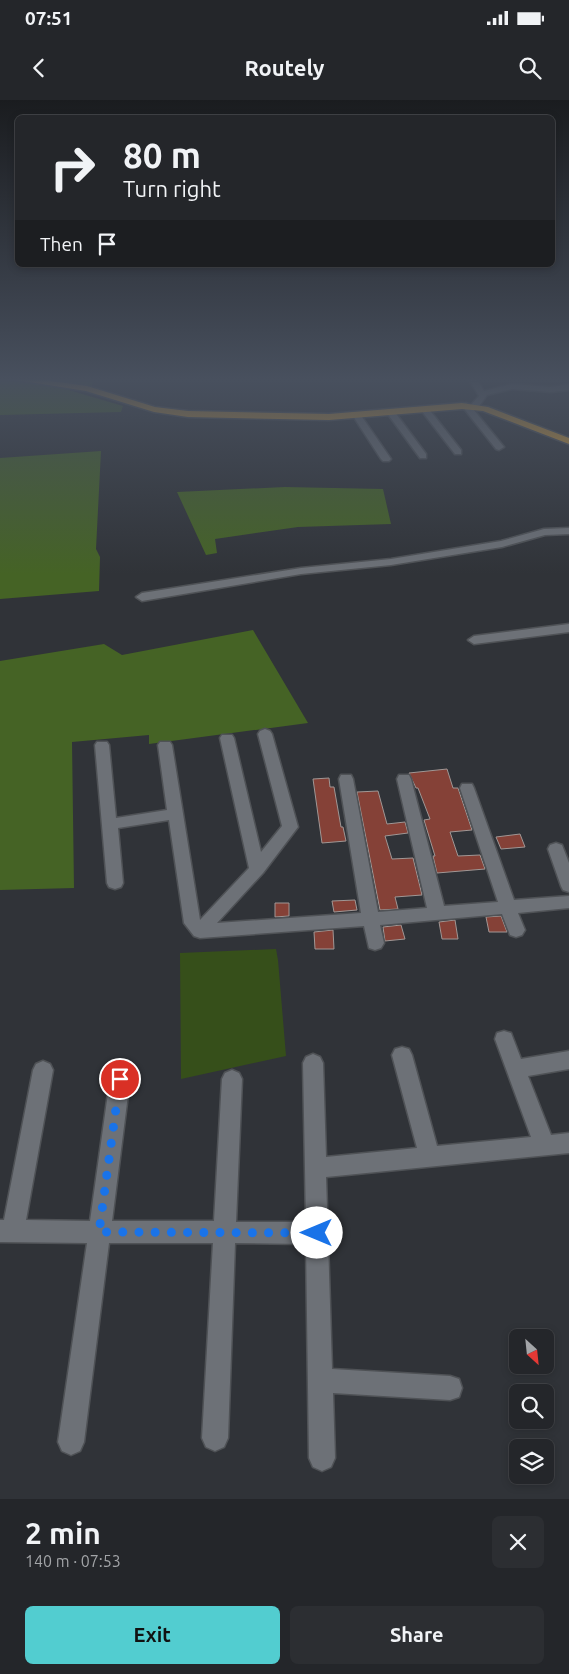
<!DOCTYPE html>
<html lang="en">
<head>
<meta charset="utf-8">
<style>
	:root { --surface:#24262a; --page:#2c2e32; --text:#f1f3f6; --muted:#a3a5a8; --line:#414347; --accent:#52cdd0 }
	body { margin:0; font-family:Ubuntu,sans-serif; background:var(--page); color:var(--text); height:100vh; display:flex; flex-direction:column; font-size:19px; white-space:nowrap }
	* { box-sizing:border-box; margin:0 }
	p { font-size:16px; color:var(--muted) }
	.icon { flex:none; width:28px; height:28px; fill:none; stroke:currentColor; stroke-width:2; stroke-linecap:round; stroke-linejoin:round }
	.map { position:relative; height:1399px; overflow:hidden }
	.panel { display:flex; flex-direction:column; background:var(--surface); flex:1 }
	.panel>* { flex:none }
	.top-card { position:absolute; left:15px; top:15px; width:540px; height:152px; border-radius:8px; box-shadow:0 2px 8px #0003,0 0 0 1px var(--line); background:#24262a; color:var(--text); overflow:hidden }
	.needle { width:32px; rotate:153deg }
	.buttons { position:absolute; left:509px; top:1229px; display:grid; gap:10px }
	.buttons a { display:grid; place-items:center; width:45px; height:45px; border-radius:8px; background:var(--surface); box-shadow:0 2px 8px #0003,0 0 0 1px var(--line); font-size:25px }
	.pin { position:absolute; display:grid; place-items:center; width:42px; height:42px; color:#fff; margin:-21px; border:2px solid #fff; border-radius:50%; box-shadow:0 1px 5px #0007 }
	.me { position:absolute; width:55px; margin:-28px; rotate:270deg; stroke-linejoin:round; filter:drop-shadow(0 0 4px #0008) }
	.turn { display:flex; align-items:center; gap:18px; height:105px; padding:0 25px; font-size:22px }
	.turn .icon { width:65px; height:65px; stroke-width:2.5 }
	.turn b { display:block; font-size:35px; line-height:42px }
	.then { display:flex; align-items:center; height:48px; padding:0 25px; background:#0003; gap:10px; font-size:19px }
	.round { display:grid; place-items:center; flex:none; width:52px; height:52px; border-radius:8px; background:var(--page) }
	.summary { display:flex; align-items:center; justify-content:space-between; height:85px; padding:0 25px }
	h1 { font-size:30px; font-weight:700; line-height:38px }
	.cta { display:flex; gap:10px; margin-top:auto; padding:10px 25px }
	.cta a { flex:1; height:58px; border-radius:8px; background:var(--accent); color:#111; font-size:20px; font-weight:700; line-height:58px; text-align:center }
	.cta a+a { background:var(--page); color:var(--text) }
	.status { display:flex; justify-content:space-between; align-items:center; height:35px; padding:0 25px; background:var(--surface); direction:ltr }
	.status svg { height:14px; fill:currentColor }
	header { display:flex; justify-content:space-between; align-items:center; height:65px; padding:0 25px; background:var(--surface); font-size:22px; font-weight:700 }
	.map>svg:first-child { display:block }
</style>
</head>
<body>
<div class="status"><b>07:51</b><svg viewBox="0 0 49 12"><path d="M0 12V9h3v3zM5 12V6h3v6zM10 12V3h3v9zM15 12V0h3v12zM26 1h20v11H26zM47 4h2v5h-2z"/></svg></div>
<header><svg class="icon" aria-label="back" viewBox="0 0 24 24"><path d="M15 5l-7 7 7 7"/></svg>Routely<svg class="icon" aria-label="search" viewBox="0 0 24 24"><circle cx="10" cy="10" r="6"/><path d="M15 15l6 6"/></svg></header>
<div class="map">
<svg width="569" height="1399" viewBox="0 0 569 1399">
	<rect width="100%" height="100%" fill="#303338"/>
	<path fill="#364f1a" d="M276,849l2,11 8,96 -105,23 -1,-126z"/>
	<path fill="#456325" d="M29,278h66l-4,9z
		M0,280l55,6 68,20 -2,6 -121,3z
		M101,351l-5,98 4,8 -1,34 -99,8v-141z
		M285,387l98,2 8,35 -93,3 -83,12 2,14 -11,2 -29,-63z
		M253,530l55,93 -159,21v-9l-77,7 2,146 -74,2v-229l104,-17 18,11z"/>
	<path fill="#854137" stroke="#a09795" d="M447,669l6,19h5l14,42 -22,2 8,24 22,-1 5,14 -48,4 -4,-17h2l-11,-36 6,-1 -12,-31h-2l-7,-15z
		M329,678l1,9h4l7,40h2l3,14 -24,2 -9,-64z
		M378,691l9,33 18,-2 3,11 -23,3 7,23 21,-1 9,37 -27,2 3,12 -18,1 -23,-118z
		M520,734l5,13 -24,2 -5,-12z
		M355,800l2,10 -23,2 -2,-11z
		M275,803h14v13l-14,1z
		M501,816l6,16h-18l-3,-15z
		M455,820l3,19h-16l-3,-17z
		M401,825l4,14 -20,2 -2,-14z
		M333,830l1,19h-19l-1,-17z"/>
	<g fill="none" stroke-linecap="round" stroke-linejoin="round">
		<defs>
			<path id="minor" d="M468,278h8l8,13 28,-7 39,3 18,-3v6l-18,2 -39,-3 -25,6 -10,14h-4l31,38 -5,3 -3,-1 -34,-43 4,-3 4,3 9,-10z
				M425,307l3,1 33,42v4h-6l-34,-44z
				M391,310l3,1 32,43v4h-6l-33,-45z
				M357,313l3,1 31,45 -2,2h-6l-2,-2 -28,-43z
				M569,428v6l-24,1 -43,12 -111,18 -90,9 -159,27 -6,-4 6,-4 159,-25 90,-9 110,-18 43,-12z
				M569,524v8l-95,12 -6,-4 6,-4z
				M265,629l5,2 2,3 26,93 -35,46 -46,50 144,-10 -22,-134 2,-4h10l2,4 25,133 49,-4 -30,-129 2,-4h10l2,4 33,127 54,-4 -38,-114 2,-4h10l2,4 40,112 55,-4v12l-51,5 7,17 -3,5 -6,2 -6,-2 -8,-21 -122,11 4,18 -3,5 -6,2 -6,-2 -5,-22 -164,12 -6,-2 -10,-13 -15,-103 -51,8 5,55 -2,4 -6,2 -6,-2 -2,-4 -12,-138 2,-3h10l2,3 7,73 51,-8 -9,-65 2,-3h10l2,3 28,175 49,-52 -29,-130 2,-3h10l2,3 27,114 21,-26 -24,-92 2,-3z
				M556,743l6,2 7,18v29l-6,-2 -2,-4 -13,-37 2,-4z
				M504,931l7,2 10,26 48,-8v18l-41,7 23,59 18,-2v20l-243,24 6,192 118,7 9,3 3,9 -3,9 -9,3 -117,-7 2,65 -4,9 -9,4 -9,-4 -4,-9 -3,-214 -71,-1 -7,195 -4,9 -9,4 -9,-4 -4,-9 11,-195h-104l-25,199 -4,9 -9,4 -9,-4 -4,-9 29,-199 -87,-1v-22h4l29,-150 3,-6 7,-3 7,3 3,6 -27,150 64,1 20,-142 3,-6 7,-3 7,3 3,6 -18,142h102l8,-142 3,-6 7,-3 7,3 3,6 -6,143h70l-3,-159 3,-6 7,-3 7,3 3,6 3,94 91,-9 -25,-93 3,-6 7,-2 7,2 3,6 25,91 94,-9 -36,-98 2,-6z"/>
			<path id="highway" d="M4,278h25l58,8 68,21 33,4 141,3 133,-11 26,4 81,31v6l-86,-33 -21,-2 -133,11 -141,-3 -34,-5 -68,-21z"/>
		</defs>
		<use href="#minor" stroke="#4f5256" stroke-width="3"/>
		<use href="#highway" stroke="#4f5256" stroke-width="3"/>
		<use href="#minor" fill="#6d7177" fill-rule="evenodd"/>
		<use href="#highway" fill="#e0a334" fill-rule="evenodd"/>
	</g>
	<linearGradient id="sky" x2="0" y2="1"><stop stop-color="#1a1c1f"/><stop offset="0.59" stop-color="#48505e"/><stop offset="1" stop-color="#48505e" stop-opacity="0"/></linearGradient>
	<rect width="569" height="474" fill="url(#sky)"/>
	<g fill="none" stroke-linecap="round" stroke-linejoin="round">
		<path stroke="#1a73e8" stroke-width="9" stroke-dasharray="0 16.2" d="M120,979l-21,153 218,1"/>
	</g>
</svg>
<div class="buttons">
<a><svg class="needle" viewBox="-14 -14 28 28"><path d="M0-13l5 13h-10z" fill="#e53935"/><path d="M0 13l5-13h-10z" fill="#a3a5a8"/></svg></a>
<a><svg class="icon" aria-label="search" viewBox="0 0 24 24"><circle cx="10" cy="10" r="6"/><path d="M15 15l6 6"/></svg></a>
<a><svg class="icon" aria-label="layers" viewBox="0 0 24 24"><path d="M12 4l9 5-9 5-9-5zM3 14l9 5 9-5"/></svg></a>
</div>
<div class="pin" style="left:120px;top:979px;background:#d93025"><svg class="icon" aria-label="arrive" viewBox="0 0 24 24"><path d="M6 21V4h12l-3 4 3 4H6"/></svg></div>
<svg class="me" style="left:317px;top:1133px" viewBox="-20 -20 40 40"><circle r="19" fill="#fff"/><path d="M0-13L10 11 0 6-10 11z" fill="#1a73e8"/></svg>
<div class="top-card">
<div class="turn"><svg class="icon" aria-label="right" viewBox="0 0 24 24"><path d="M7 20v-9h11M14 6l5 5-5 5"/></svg><div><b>80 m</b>Turn right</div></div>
<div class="then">Then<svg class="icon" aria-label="arrive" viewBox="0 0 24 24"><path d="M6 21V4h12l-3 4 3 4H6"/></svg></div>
</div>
</div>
<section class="panel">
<div class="summary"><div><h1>2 min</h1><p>140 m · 07:53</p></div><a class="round"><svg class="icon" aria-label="close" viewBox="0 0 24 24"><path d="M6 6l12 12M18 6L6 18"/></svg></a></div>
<div class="cta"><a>Exit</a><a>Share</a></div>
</section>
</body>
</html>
